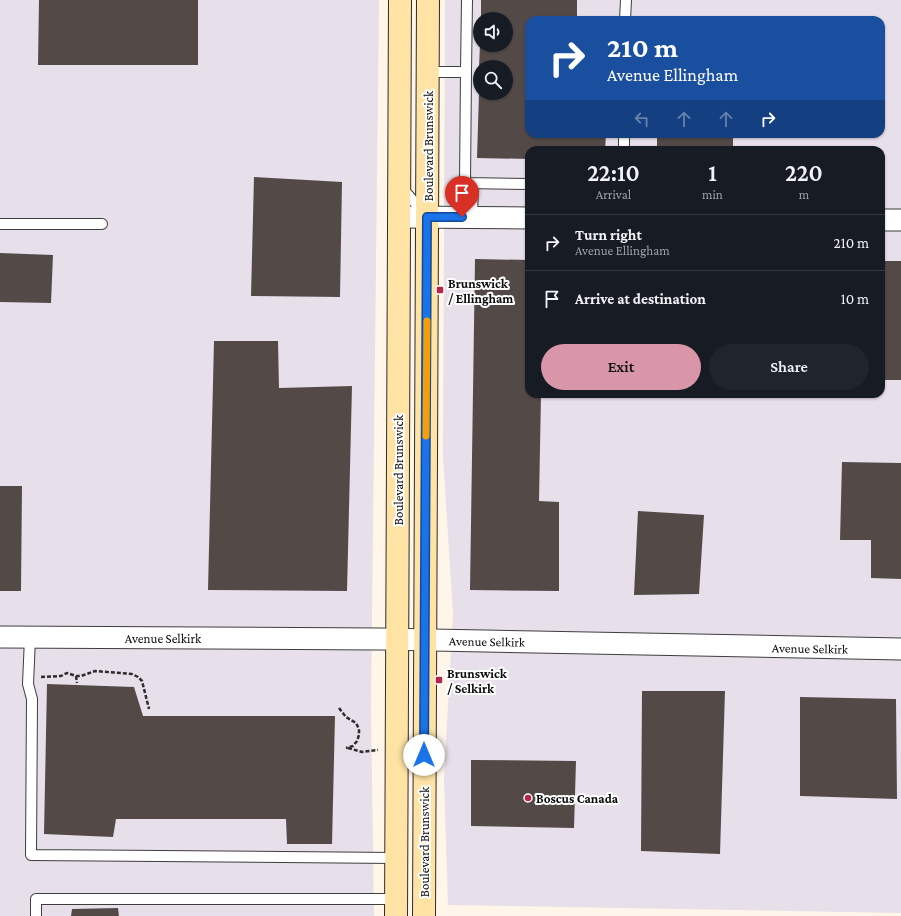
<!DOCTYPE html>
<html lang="en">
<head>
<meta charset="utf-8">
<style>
	:root { --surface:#171b24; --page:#20242c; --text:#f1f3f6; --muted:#9ea1a6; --line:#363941; --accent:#d896a8 }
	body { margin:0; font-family:"Crimson Pro",serif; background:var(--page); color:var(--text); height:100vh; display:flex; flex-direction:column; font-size:15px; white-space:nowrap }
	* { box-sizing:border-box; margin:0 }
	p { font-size:13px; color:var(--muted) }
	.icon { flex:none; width:22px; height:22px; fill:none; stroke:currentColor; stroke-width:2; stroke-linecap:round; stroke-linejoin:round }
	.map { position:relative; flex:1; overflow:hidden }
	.sheet { position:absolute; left:525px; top:146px; width:360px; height:252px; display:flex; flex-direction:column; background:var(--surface); border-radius:12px; box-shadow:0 1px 3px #0004 }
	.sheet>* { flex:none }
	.banner { position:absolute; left:525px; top:16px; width:360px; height:122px; border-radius:12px; box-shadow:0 1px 3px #0004; background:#1a4fa0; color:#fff; overflow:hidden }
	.controls { position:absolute; left:473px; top:12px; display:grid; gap:8px }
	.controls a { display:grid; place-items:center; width:40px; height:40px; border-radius:50%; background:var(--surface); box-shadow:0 1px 3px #0004; font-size:20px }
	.pin { position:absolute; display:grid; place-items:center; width:34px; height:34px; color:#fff; margin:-41px -17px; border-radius:50% 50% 50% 0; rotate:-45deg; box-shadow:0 0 4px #0007 }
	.pin .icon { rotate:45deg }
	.me { position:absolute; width:44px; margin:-22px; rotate:0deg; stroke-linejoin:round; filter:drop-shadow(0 0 3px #0008) }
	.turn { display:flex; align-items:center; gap:14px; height:84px; padding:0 16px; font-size:18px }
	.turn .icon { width:52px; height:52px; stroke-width:2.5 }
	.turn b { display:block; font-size:28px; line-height:34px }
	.lanes { display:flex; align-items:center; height:38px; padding:0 16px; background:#0003; justify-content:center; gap:20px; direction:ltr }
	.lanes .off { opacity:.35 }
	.eta { display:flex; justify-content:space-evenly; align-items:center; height:68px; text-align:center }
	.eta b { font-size:24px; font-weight:600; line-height:28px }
	.cta { display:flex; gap:8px; margin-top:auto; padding:8px 16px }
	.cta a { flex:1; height:46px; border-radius:24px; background:var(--accent); color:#111; font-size:16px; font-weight:600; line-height:46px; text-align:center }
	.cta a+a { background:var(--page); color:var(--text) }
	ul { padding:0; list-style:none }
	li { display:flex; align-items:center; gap:12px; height:56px; padding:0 16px; border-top:1px solid var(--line) }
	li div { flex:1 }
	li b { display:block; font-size:15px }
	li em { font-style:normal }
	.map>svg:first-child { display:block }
</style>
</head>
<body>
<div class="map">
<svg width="901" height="916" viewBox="0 0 901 916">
	<rect width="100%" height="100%" fill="#fff6e9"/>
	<path fill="#e7dfea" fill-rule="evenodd" d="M0,0h379l-8,708 3,208h-374z
		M445,0h456v913l-453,-8 -4,-126 9,-166 -10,-155zM480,19h26v26h-26zM529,20h352v114h-352zM480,67h26v26h-26zM529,150h352v244h-352z"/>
	<path fill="#534a48" d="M39,0h159v65h-160z
		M481,0h96v20h-48v114h77l-1,16h-76v9l-52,-1 2,-65h27v-26h-27l1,-22h26v-26h-25z
		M657,134h76v16h-76z
		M254,177l88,5 -2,115 -89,-1z
		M0,253l53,2 -2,48 -51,-1z
		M475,259l54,1v134h12l-2,107 20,1v89l-89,-1z
		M881,261h20v119h-20z
		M214,341h64l1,47 73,-2 -5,205 -139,-1z
		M842,462l59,1v116l-30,-1v-38h-31z
		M0,486h22l-1,105h-21z
		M638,511l66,4 -5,79 -65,1z
		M47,684l87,3 9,29h192l-3,128h-45l-1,-25h-170l-3,18 -69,-3z
		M642,691h83l-5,163 -79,-3z
		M800,697l96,2 1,100 -97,-3z
		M471,760l105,1 -2,67 -103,-2z
		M118,908l1,8h-48l1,-7z"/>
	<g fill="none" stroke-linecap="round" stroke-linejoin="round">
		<defs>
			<path id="lane" d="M625,20l1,-20
				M428,72h38l1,-72
				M466,72l-1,111 64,1
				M624,150v-16
				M402,188l22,25
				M472,217l1,-33
				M0,224h102
				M30,638l-2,46 4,15 -1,156 365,3
				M36,916v-17h360"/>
			<path id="street" d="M399,217l130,1
				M881,220h20
				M0,637l381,2 520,10"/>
			<path id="secondary" d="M396,916l4,-916
				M424,916l4,-916"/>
		</defs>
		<use href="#lane" stroke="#3e3e3e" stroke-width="12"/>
		<use href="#street" stroke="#3e3e3e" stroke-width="23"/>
		<use href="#secondary" stroke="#2d2d2d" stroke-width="24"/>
		<path stroke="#2d2d2d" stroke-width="2.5" stroke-dasharray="4 2" stroke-linecap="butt" d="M76,676l1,7
			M41,677l20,-1 6,-3 9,3h5l14,-5 37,3 6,3 4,4 7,28
			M339,708l7,9 10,6 3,6v6l-2,6 -4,5 -7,2
			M348,748l14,4 16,-2"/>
		<use href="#lane" stroke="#fff" stroke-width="10"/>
		<use href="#street" stroke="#fff" stroke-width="21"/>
		<use href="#secondary" stroke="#fee3a5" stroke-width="22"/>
	</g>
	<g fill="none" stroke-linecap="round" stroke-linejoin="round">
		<defs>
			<path id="route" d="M424,755l3,-538h35"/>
		</defs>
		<use href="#route" stroke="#114b97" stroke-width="10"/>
		<use href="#route" stroke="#1a73e8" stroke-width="7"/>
		<path stroke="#f59e0b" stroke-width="7" d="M426,436l1,-115"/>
	</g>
	<g fill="#b92549" stroke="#fff" stroke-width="1.5">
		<rect x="436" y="286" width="8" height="8" rx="2"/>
		<rect x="435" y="676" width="8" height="8" rx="2"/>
		<circle cx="528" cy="798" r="4"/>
	</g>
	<g text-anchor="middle" stroke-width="4" stroke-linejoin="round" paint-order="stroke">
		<g font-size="13" fill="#0b0b0b" stroke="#fff">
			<text transform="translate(428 146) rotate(-90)" y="5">Boulevard Brunswick</text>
			<text transform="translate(398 470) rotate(-90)" y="5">Boulevard Brunswick</text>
			<text x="163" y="643">Avenue Selkirk</text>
			<text transform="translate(487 641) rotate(1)" y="5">Avenue Selkirk</text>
			<text transform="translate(810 648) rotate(1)" y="5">Avenue Selkirk</text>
			<text transform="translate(424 842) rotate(-90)" y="5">Boulevard Brunswick</text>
		</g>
		<g font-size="13" font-weight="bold" fill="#0b0b0b" stroke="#fff" text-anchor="start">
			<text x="448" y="288">Brunswick<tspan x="448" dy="15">/ Ellingham</tspan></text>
			<text x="447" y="678">Brunswick<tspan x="447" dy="15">/ Selkirk</tspan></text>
			<text x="536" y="803">Boscus Canada</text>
		</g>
	</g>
</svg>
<div class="controls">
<a><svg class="icon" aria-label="sound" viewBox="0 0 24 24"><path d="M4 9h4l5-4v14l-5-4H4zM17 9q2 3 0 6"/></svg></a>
<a><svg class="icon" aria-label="search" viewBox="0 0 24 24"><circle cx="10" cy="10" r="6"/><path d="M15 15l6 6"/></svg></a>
</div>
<div class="pin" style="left:462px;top:217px;background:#d93025"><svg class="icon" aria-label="arrive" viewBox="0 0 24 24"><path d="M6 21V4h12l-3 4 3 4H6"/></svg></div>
<svg class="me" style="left:424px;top:755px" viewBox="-20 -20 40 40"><circle r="19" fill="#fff"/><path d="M0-13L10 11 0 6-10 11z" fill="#1a73e8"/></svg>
<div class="banner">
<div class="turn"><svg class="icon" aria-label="right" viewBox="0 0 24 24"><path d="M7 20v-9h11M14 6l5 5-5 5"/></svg><div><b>210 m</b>Avenue Ellingham</div></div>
<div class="lanes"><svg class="icon off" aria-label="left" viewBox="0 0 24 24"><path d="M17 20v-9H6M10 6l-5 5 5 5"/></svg><svg class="icon off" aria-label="ahead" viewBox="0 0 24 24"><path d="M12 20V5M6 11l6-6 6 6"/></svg><svg class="icon off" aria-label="ahead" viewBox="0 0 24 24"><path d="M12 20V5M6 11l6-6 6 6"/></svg><svg class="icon" aria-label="right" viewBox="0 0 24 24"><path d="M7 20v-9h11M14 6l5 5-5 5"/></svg></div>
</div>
<section class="sheet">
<div class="eta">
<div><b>22:10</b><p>Arrival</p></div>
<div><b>1</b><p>min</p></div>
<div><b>220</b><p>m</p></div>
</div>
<ul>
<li><svg class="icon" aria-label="right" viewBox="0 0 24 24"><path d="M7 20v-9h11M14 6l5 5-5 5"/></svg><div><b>Turn right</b><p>Avenue Ellingham</p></div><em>210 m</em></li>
<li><svg class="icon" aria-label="arrive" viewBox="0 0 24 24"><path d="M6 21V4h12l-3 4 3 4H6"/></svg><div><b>Arrive at destination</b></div><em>10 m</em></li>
</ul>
<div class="cta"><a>Exit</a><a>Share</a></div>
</section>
</div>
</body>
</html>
